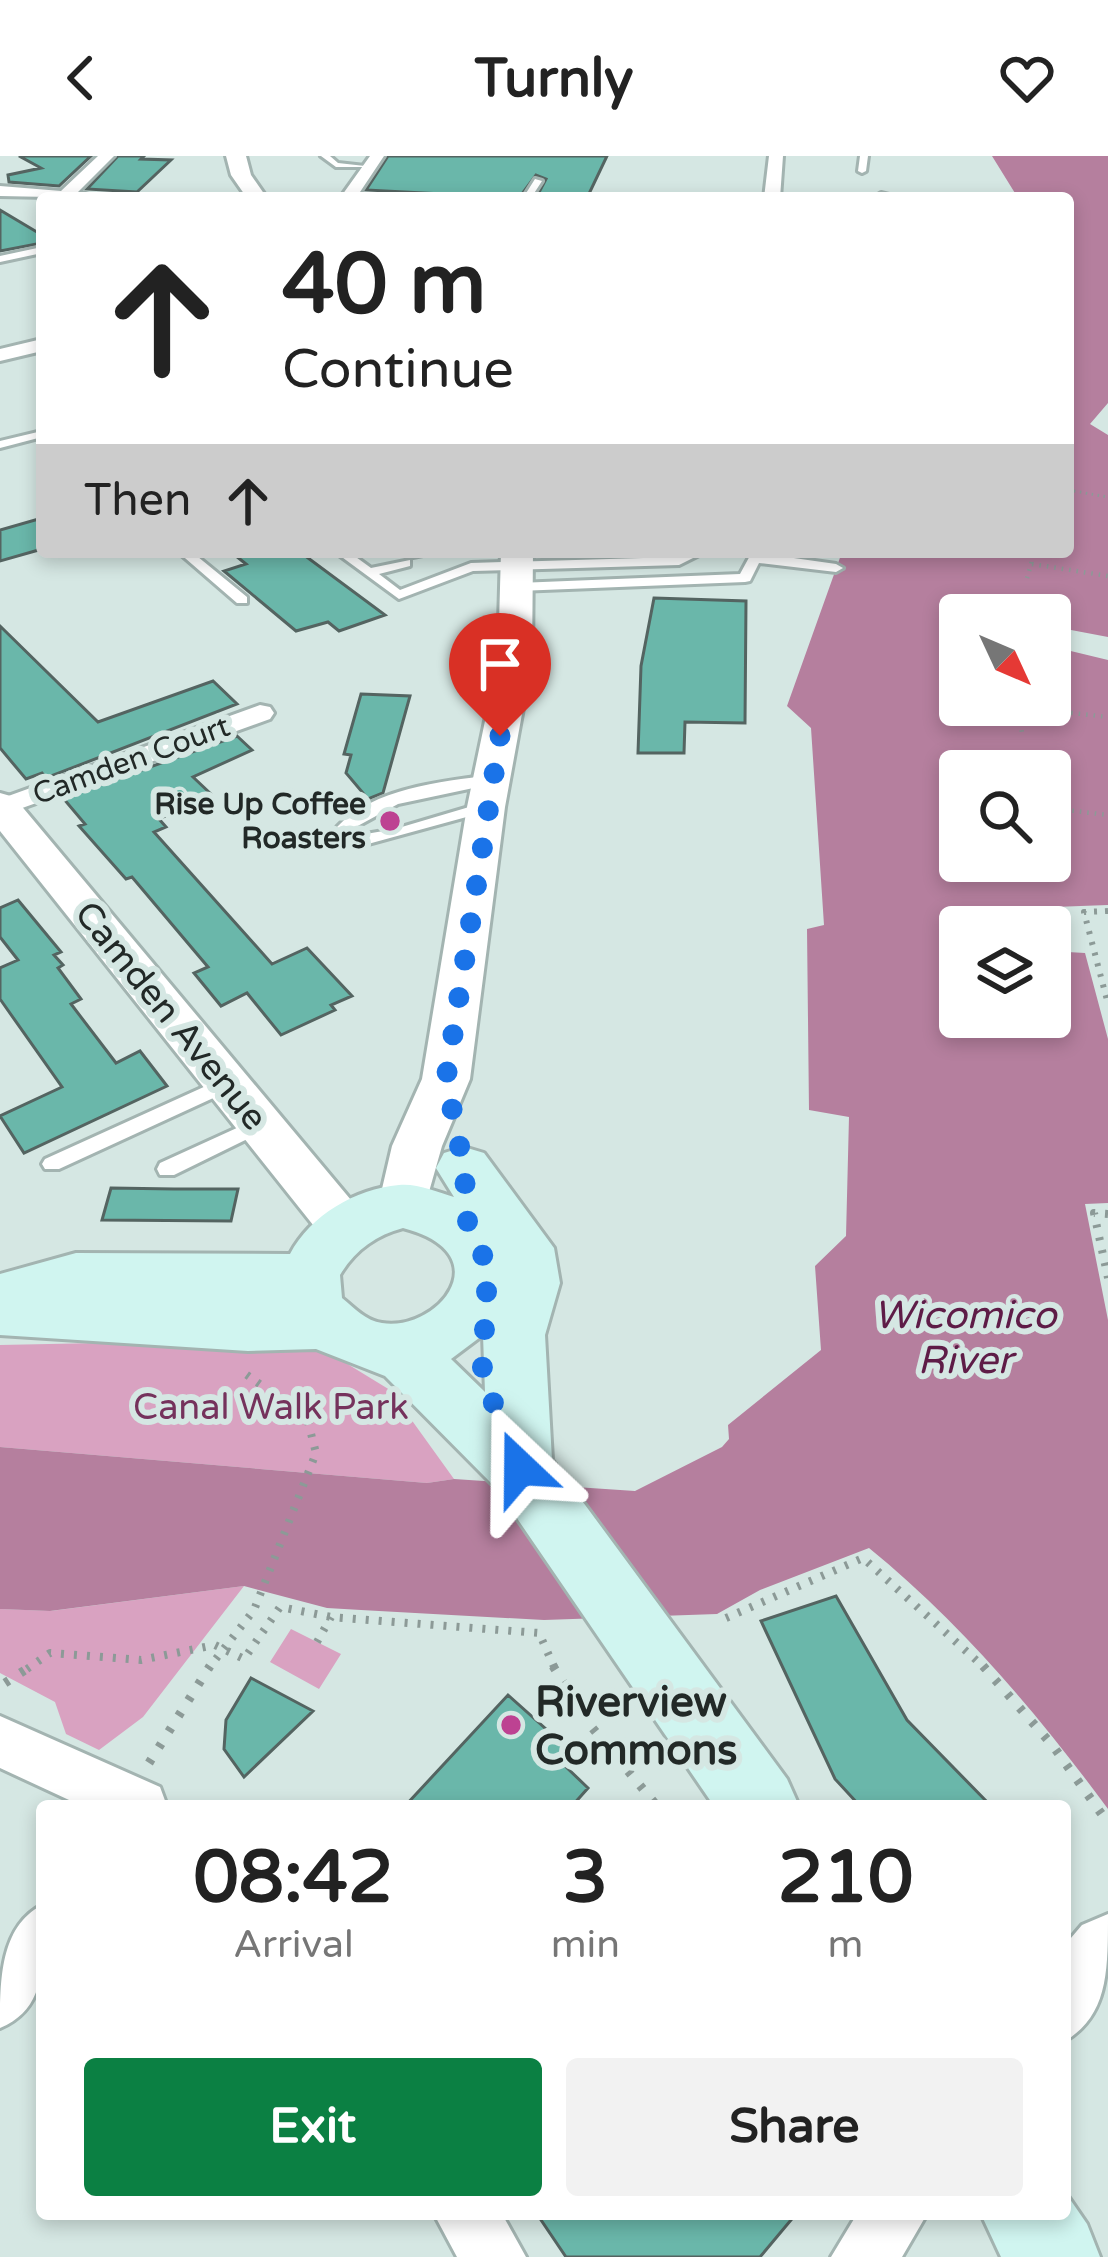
<!DOCTYPE html>
<html lang="en">
<head>
<meta charset="utf-8">
<style>
	:root { --surface:#fff; --page:#f2f2f2; --text:#222; --muted:#767676; --accent:#0b8043 }
	body { margin:0; font-family:"Varela Round",sans-serif; background:var(--page); color:var(--text); height:100vh; display:flex; flex-direction:column; font-size:45px; white-space:nowrap }
	* { box-sizing:border-box; margin:0 }
	p { font-size:39px; color:var(--muted) }
	.icon { flex:none; width:66px; height:66px; fill:none; stroke:currentColor; stroke-width:2; stroke-linecap:round; stroke-linejoin:round }
	.map { position:relative; flex:1; overflow:hidden }
	.drawer { position:absolute; left:36px; top:1644px; width:1035px; height:420px; display:flex; flex-direction:column; background:var(--surface); border-radius:12px; box-shadow:0 6px 18px #0003 }
	.drawer>* { flex:none }
	.top-card { position:absolute; left:36px; top:36px; width:1038px; height:366px; border-radius:12px; box-shadow:0 6px 18px #0003; background:#fff; color:var(--text); overflow:hidden }
	.needle { width:78px; rotate:134deg }
	.tools { position:absolute; left:939px; top:438px; display:grid; gap:24px }
	.tools a { display:grid; place-items:center; width:132px; height:132px; border-radius:12px; background:var(--surface); box-shadow:0 6px 18px #0003; font-size:60px }
	.pin { position:absolute; display:grid; place-items:center; width:102px; height:102px; color:#fff; margin:-123px -51px; border-radius:50% 50% 50% 0; rotate:-45deg; box-shadow:0 0 12px #0007 }
	.pin .icon { rotate:45deg }
	.me { position:absolute; width:132px; margin:-66px; rotate:337deg; stroke-linejoin:round; filter:drop-shadow(0 0 9px #0008) }
	.turn { display:flex; align-items:center; gap:42px; height:252px; padding:0 48px; font-size:54px }
	.turn .icon { width:156px; height:156px; stroke-width:2.5 }
	.turn b { display:block; font-size:84px; line-height:102px }
	.then { display:flex; align-items:center; height:114px; padding:0 48px; background:#0003; gap:24px; font-size:45px }
	.eta { display:flex; justify-content:space-evenly; align-items:center; height:204px; text-align:center }
	.eta b { font-size:72px; font-weight:700; line-height:84px }
	.button { display:flex; gap:24px; margin-top:auto; padding:24px 48px }
	.button a { flex:1; height:138px; border-radius:12px; background:var(--accent); color:#fff; font-size:48px; font-weight:700; line-height:138px; text-align:center }
	.button a+a { background:var(--page); color:var(--text) }
	header { display:flex; justify-content:space-between; align-items:center; height:156px; padding:0 48px; background:var(--surface); font-size:54px; font-weight:700 }
	.map>svg:first-child { display:block }
</style>
</head>
<body>
<header><svg class="icon" aria-label="back" viewBox="0 0 24 24"><path d="M15 5l-7 7 7 7"/></svg>Turnly<svg class="icon" aria-label="heart" viewBox="0 0 24 24"><path d="M12 20l-8-8c-3-5 5-10 8-4 3-6 11-1 8 4z"/></svg></header>
<div class="map">
<svg width="1108" height="2101" viewBox="0 0 1108 2101">
	<rect width="100%" height="100%" fill="#d5e7e3"/>
	<path fill="#d9a2c1" d="M244,1184l74,6 72,44 64,89 -27,4 -427,-36v-102z
		M244,1430l-101,131 -44,33 -33,-16 -11,-32 -55,-29v-64l51,2z
		M291,1473l50,25 -22,35 -49,-27z"/>
	<path fill="#b57f9e" fill-rule="evenodd" d="M992,0h116v247l-18,21 18,11v202l-58,-11v-11h-90v90h90v-59l58,14v245l-82,3 3,19h-69v90h90v-66l35,2 23,86v164l-23,1 23,116v489c-70,-95 -147,-186 -239,-261l-109,42 -43,24 -173,6 -183,-10 -34,-2 -83,-22 -194,25 -50,-2v-162l427,36 27,-4 181,12 87,-44 7,-8 -1,-14 93,-75 -6,-84 31,-30 3,-119 -40,-7 -2,-181 17,-4 -13,-197 -24,-22 55,-154h226v-354h-50zM960,615h90v90h-90z"/>
	<path fill="#6ab7aa" stroke="#546461" stroke-width="3" d="M19,0h72l-32,30 -50,-4 -1,-7 33,-7z
		M118,0h26l-3,3 30,1 -34,32 -50,-3z
		M388,0h219l-20,42h-51l10,-19 -10,-4 -17,23 -153,-8z
		M0,54l42,25v8l-42,8z
		M42,362v31l-42,12v-31z
		M231,396h69l85,63 -46,16 -11,-9 -32,9 -72,-60 22,-7z
		M654,442l92,3 -1,122 -60,-1 -1,31h-46l3,-87z
		M0,470l98,96 115,-41 24,23 -191,74 -4,-5 -16,6 -26,-31z
		M361,538l49,2 -27,97 -15,6 -22,-26 5,-18 -7,-1z
		M237,580l15,14 -59,27 19,18 -53,24 7,8 -12,5 118,132 35,-16 45,48 -21,9 4,5 -54,25 -34,-42 -26,13 -27,-33 14,-6 -76,-90 -6,2 -47,-53 6,-2 -22,-26z
		M18,744l43,52 -7,3 9,10 -5,3 23,31 -10,5 45,59 24,-12 27,35 -143,67 -24,-37 62,-29 -62,-88v-31l18,-8 -18,-23v-29z
		M111,1032l63,1h64l-7,32 -129,-1z
		M836,1440l71,124 84,86h-131l-25,-27 -74,-158z
		M251,1522l62,33 -69,66 -20,-28 2,-29z
		M508,1539l66,59 -10,11 24,23 -16,18h-167z
		M537,2058h259l-36,43h-194z"/>
	<g fill="none" stroke-linecap="round" stroke-linejoin="round">
		<defs>
			<path id="service" d="M321,0h9l8,7 36,4h-38z
				M860,0h8l-2,15 -4,2 -4,-2z
				M535,23l7,2 -11,17h-8z
				M42,91v6l-42,9v-6z
				M42,275v6l-42,11v-7z
				M178,396h14l55,45v6h-10z
				M335,396h14l22,16 39,-8v6l-31,8 21,16 71,-27 206,-6 11,-5h17l-26,13 -206,6 -74,28z
				M408,396h30l-30,6z
				M752,396l84,12 7,4 -7,4 -77,-9 -9,18 -5,1 -227,9 -7,-4 7,-4 222,-9z
				M491,619l6,2v6l-99,21 -44,24 6,7 35,-6 91,-27 6,2v6l-124,34h-18l-13,-17c37,-39 103,-45 154,-52z
				M228,920l10,7 -3,5 -176,81h-14l-3,-5 3,-5z
				M261,961l10,7 -3,5 -94,46h-14l-3,-6 3,-6z"/>
			<path id="minor" d="M98,0h16l-36,36 21,6 -99,-2v-10l61,5z
				M370,0h14l-28,42h-16z
				M769,0h14l-3,42h-16z
				M881,37l8,2 2,3h-18z
				M42,183v12l-42,10v-12z
				M260,549l10,2 4,6 -4,6 -270,97v-17z
				M0,1560l160,71 7,19h-85l-82,-38z
				M42,1749c0,48 10,101 -42,123 0,-48 0,-101 42,-123z
				M434,2058h68l24,43h-69z
				M857,2058h70l-25,43h-71z"/>
			<path id="tertiary" d="M226,0h20l5,19 16,23h-20l-16,-23z
				M501,396h32l-1,107 -27,148 -35,272 -28,67 -21,74 -18,6 -18,-6 -7,-14 14,-60 30,-67 45,-272 31,-148z
				M0,637l14,4 347,415 8,14 -8,14 -18,6 -18,-6 -325,-409z
				M1108,1758c0,58 0,101 -43,127v-96l17,-20z"/>
			<path id="secondary" d="M464,991l20,6 70,95 6,35 -15,52 7,125 235,319 12,27h-85l-217,-317 -112,-113 -69,-27 -68,2 -248,-16v-61l76,-21 214,1c21,-39 65,-65 109,-69 17,-2 39,7 55,12l-18,-29 8,-15zM403,1072c100,26 34,104 -21,95 -16,-2 -28,-15 -40,-25l-2,-23c14,-24 36,-40 63,-47zM483,1179l2,57 -34,-33z
				M1065,2036l22,32 13,33h-99l-20,-43h84z"/>
		</defs>
		<use href="#service" stroke="#a3b4b1" stroke-width="6"/>
		<use href="#minor" stroke="#a3b4b1" stroke-width="6"/>
		<use href="#tertiary" stroke="#a3b4b1" stroke-width="6"/>
		<use href="#secondary" stroke="#a3b4b1" stroke-width="6"/>
		<path stroke="#8c9a97" stroke-width="3" stroke-dasharray="1.5 4.5" stroke-linecap="butt" d="M1068,334l40,7
			M1033,401l2,-5"/>
		<path stroke="#8c9a97" stroke-width="4.5" stroke-dasharray="1.5 6" stroke-linecap="butt" d="M1032,408l76,12
			M1027,422l7,-24
			M1019,551l89,10
			M1019,552l3,26
			M1050,652l58,7"/>
		<path stroke="#8c9a97" stroke-width="6" stroke-dasharray="3 8" stroke-linecap="butt" d="M1108,755l-24,1 24,92"/>
		<path stroke="#8c9a97" stroke-width="8" stroke-dasharray="3 10" stroke-linecap="butt" d="M1108,1058l-14,-1 14,65
			M726,1462l137,-60 123,111
			M317,1486l14,-25
			M27,1513l23,-16 91,7 74,-15 29,14 36,-52 51,10 208,16 16,36
			M208,1513l46,-59 62,-157 -9,-35 -67,-48"/>
		<path stroke="#8c9a97" stroke-width="9" stroke-dasharray="4.5 14" stroke-linecap="butt" d="M553,1510l37,59 67,81
			M983,1510l70,80 55,77
			M5,1527l26,-17
			M149,1607l61,-97"/>
		<use href="#service" fill="#fff" fill-rule="evenodd"/>
		<use href="#minor" fill="#fff" fill-rule="evenodd"/>
		<use href="#tertiary" fill="#fff" fill-rule="evenodd"/>
		<use href="#secondary" fill="#d0f5f0" fill-rule="evenodd"/>
	</g>
	<g fill="none" stroke-linecap="round" stroke-linejoin="round">
		<path stroke="#1a73e8" stroke-width="21" stroke-dasharray="0 37.8" d="M500,580l-54,343 18,89 4,60 20,37 -6,110 38,93"/>
	</g>
	<g fill="#bd4292" stroke="#d5e7e3" stroke-width="4.5">
		<circle cx="390" cy="665" r="12"/>
		<circle cx="511" cy="1569" r="12"/>
	</g>
	<g text-anchor="middle" stroke-width="12" stroke-linejoin="round" paint-order="stroke">
		<g font-size="30" fill="#222927" stroke="#d5e7e3">
			<text transform="translate(131 604) rotate(-20)" y="10">Camden Court</text>
		</g>
		<g font-size="30" font-weight="bold" fill="#222927" stroke="#d5e7e3" text-anchor="end">
			<text x="366" y="658">Rise Up Coffee<tspan x="366" dy="34">Roasters</tspan></text>
		</g>
		<g font-size="36" fill="#222927" stroke="#d5e7e3">
			<text transform="translate(172 859) rotate(51)" y="13">Camden Avenue</text>
		</g>
		<g font-size="36" fill="#75325c" stroke="#d5e7e3">
			<text x="271" y="1263">Canal Walk Park</text>
		</g>
		<g font-size="39" font-style="italic" fill="#5e1c47" stroke="#d5e7e3">
			<text x="965" y="1172">Wicomico<tspan x="965" dy="45">River</tspan></text>
		</g>
		<g font-size="42" font-weight="bold" fill="#222927" stroke="#d5e7e3" text-anchor="start">
			<text x="535" y="1560">Riverview<tspan x="535" dy="48">Commons</tspan></text>
		</g>
	</g>
</svg>
<div class="tools">
<a><svg class="needle" viewBox="-14 -14 28 28"><path d="M0-13l5 13h-10z" fill="#e53935"/><path d="M0 13l5-13h-10z" fill="#767676"/></svg></a>
<a><svg class="icon" aria-label="search" viewBox="0 0 24 24"><circle cx="10" cy="10" r="6"/><path d="M15 15l6 6"/></svg></a>
<a><svg class="icon" aria-label="layers" viewBox="0 0 24 24"><path d="M12 4l9 5-9 5-9-5zM3 14l9 5 9-5"/></svg></a>
</div>
<div class="pin" style="left:500px;top:580px;background:#d93025"><svg class="icon" aria-label="arrive" viewBox="0 0 24 24"><path d="M6 21V4h12l-3 4 3 4H6"/></svg></div>
<svg class="me" style="left:520px;top:1312px" viewBox="-20 -20 40 40"><path d="M0-17L14 15 0 8-14 15z" fill="#1a73e8" stroke="#fff" stroke-width="4"/></svg>
<div class="top-card">
<div class="turn"><svg class="icon" aria-label="ahead" viewBox="0 0 24 24"><path d="M12 20V5M6 11l6-6 6 6"/></svg><div><b>40 m</b>Continue</div></div>
<div class="then">Then<svg class="icon" aria-label="ahead" viewBox="0 0 24 24"><path d="M12 20V5M6 11l6-6 6 6"/></svg></div>
</div>
<section class="drawer">
<div class="eta">
<div><b>08:42</b><p>Arrival</p></div>
<div><b>3</b><p>min</p></div>
<div><b>210</b><p>m</p></div>
</div>
<div class="button"><a>Exit</a><a>Share</a></div>
</section>
</div>
</body>
</html>
